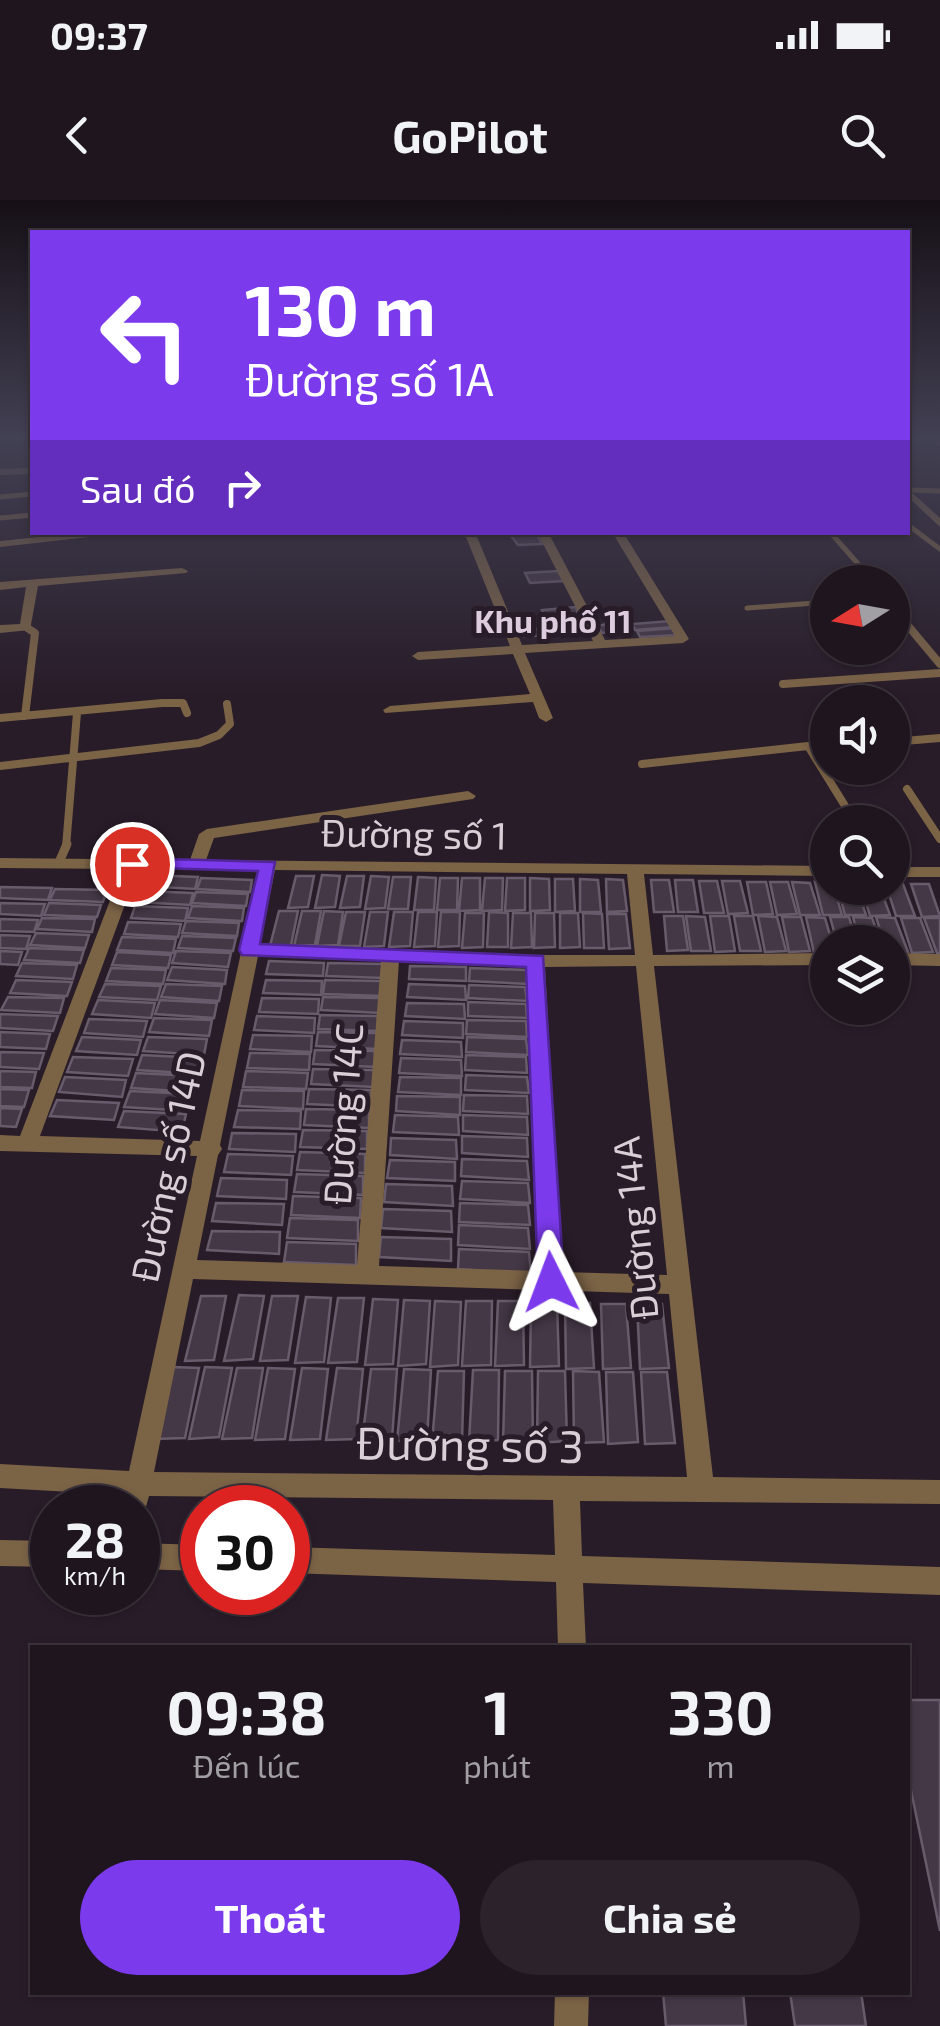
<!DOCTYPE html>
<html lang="vi">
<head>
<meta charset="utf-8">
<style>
	:root { --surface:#1e151e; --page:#2b222b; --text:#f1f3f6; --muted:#a19fa4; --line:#3c343c; --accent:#7c3aed }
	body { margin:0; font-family:"Exo 2",sans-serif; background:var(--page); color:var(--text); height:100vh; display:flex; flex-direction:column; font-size:38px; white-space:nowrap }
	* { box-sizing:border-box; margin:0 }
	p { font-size:32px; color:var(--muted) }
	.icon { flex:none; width:55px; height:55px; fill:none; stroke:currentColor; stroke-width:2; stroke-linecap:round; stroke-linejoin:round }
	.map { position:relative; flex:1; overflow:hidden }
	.side { position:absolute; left:30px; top:1445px; width:880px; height:350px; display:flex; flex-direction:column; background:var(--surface); border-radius:0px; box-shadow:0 2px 8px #0004,0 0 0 2px var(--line) }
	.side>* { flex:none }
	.hud { position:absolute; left:30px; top:30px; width:880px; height:305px; border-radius:0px; box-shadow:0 2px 8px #0004,0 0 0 2px var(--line); background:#7c3aed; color:#fff; overflow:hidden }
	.needle { width:65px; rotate:259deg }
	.fabs { position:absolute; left:810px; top:365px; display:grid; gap:20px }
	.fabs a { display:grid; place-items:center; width:100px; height:100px; border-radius:50%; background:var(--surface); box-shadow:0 2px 8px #0004,0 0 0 2px var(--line); font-size:50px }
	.speed { position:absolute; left:30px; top:1285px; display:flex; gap:20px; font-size:50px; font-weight:700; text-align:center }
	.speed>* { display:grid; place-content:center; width:130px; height:130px; border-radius:50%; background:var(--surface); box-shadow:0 2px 8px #0004,0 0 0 2px var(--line); line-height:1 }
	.speed small { font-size:25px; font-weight:400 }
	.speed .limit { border:15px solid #d22; background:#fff; color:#111 }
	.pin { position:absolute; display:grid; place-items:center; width:85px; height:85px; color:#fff; margin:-42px; border:5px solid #fff; border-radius:50%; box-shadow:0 2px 10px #0007 }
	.me { position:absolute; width:110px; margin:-55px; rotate:357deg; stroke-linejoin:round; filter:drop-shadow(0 0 8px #0008) }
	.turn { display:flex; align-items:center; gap:35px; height:210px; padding:0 50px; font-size:45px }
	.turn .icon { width:130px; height:130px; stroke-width:2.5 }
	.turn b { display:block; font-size:70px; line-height:85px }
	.then { display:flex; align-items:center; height:95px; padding:0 50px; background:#0003; gap:20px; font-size:38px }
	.eta { display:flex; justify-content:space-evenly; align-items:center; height:170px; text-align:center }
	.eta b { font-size:60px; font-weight:700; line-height:70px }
	.primary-button { display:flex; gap:20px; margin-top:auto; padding:20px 50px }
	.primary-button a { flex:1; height:115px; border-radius:60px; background:var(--accent); color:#fff; font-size:40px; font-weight:700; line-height:115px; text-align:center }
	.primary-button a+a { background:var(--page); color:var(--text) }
	.status { display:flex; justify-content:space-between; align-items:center; height:70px; padding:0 50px; background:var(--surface); direction:ltr }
	.status svg { height:28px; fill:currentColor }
	header { display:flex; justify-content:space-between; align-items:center; height:130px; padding:0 50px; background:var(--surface); font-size:45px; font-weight:700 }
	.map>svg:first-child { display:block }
</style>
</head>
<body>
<div class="status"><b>09:37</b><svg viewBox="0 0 49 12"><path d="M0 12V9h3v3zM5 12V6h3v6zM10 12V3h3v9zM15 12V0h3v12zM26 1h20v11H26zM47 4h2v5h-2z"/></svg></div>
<header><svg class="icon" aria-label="back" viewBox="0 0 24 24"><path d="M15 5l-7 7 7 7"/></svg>GoPilot<svg class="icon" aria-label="search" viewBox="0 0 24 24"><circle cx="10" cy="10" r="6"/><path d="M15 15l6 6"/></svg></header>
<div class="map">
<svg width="940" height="1826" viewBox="0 0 940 1826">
	<rect width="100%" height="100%" fill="#281c28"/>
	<path fill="#443846" stroke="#685b6b" stroke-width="2.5" d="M537,335l5,9 -24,1 -7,-9z
		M558,371l6,10 -34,2 -5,-10z
		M576,407l3,11 -32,3 -5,-11z
		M623,420l6,10 -27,3 -4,-7z
		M582,421l5,9 -34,1 -4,-7z
		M670,421l5,6 -40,3 -3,-6z
		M548,428l4,7 -40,2 -2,-6z
		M675,428l5,7 -40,2 -3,-6z
		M147,675l51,2 -3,12 -52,-3z
		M322,675l18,1 -5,31 -20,1z
		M296,676h18l-6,31 -20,1z
		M347,676h17l-4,31 -20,1z
		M371,676l18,1 -4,31 -20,1z
		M393,677h18l-3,32h-20z
		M418,677l18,1 -2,32h-20z
		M201,678l51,2 -2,12 -53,-3z
		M440,678h18l-1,32h-20z
		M462,678h18v32l-21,1z
		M485,678h18l-1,32 -20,1z
		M507,678h18v32l-20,1z
		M530,678l19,1 1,31 -20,1z
		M555,679h18l2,32 -20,1z
		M580,679l18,1 3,32h-21z
		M606,679l17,1 4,31 -20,1z
		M651,680h18l5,32h-20z
		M675,680h18l5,32h-20z
		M699,681h18l7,32h-20z
		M722,681h18l8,32 -20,1z
		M747,682h19l7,32 -20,1z
		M770,682h18l9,32 -20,1z
		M792,682l18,1 10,32h-20z
		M815,682l19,6 8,27h-19z
		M892,684h11l12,32h-19l-9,-28z
		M911,684h18l11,32 -18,1z
		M0,688l1,-1 51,1 -4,12 -48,-2z
		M838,688h19l9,27h-21z
		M862,688h18l10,27 -20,1z
		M55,689l52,1 -4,12 -53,-2z
		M142,691l51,2 -3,12 -53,-3z
		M196,692l52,2 -2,12 -54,-3z
		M0,703l45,1 -4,12 -41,-2z
		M49,703l52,2 -4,12 -53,-2z
		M135,706l53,2 -3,13 -54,-3z
		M192,706l52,2 -2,13 -54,-3z
		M279,711h19l-7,34 -21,1z
		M302,711h19l-6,34 -21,1z
		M324,711l19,1 -5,33 -21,1z
		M346,712h19l-5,34h-21z
		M370,712h18l-4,34 -20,1z
		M394,712h19l-3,34 -21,1z
		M418,712h19l-2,34 -21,1z
		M441,712h19l-1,34 -21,1z
		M489,712l19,1v34h-21z
		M465,713h19l-1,34 -21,1z
		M513,713h18l1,34 -21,1z
		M535,713h19l1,34 -21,1z
		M560,713h18l2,34 -20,1z
		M583,713l19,1 2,34h-20z
		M607,714h19l4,34 -21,1z
		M664,716h19l5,34 -21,1z
		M686,716l19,1 6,34h-20z
		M710,716h19l6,35 -20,1z
		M734,716h19l8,35h-21z
		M758,716l19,1 9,34 -21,1z
		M782,717h19l9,34 -21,1z
		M806,717l19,1 7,24h-4v10l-14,1z
		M830,717h19l8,25h-20z
		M853,717l19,1 9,24h-21z
		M876,717l19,1 13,34h-16v-10h-8z
		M42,718l53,1 -3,13 -55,-3z
		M901,718h19l13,34 -21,1z
		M924,718h16v35h-3z
		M0,719l38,1 -4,12 -34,-1z
		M186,721l53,2 -2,13 -55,-3z
		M128,722l53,2 -3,13 -54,-3z
		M36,733l53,2 -4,13 -55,-3z
		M0,735l30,1 -4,13 -26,-1z
		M182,736l54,2 -3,13 -55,-3z
		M122,737l54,2 -3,14 -56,-3z
		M29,748l55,2 -4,13 -56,-3z
		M0,751l22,1 -4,13 -18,-1z
		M176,751l55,2 -3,14 -56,-4z
		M117,752l54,3 -3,13 -56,-3z
		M269,761l55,2 -1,13 -57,-2z
		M22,763l55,2 -4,14 -57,-3z
		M328,763l56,1 -1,14 -57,-2z
		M410,766l56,1v14l-57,-2z
		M172,767l55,3 -2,14 -58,-4z
		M111,768l55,2 -3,14 -57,-3z
		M470,768l56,2 1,14 -58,-3z
		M16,780l56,2 -5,14 -57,-3z
		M266,780l56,1 -1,14 -58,-2z
		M325,780l57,1v15l-59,-2z
		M105,784l56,2 -4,14 -58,-3z
		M166,784l56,2 -3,15 -58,-4z
		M409,784l56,2 1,14 -59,-3z
		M469,785l56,2 2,14 -59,-3z
		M8,797l56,1 -4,15 -59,-3z
		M323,797l57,1v15l-59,-3z
		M262,798l57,1 -1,15 -59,-2z
		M98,800l57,3 -4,15 -59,-4z
		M160,800l57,3 -3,15 -59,-4z
		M468,802l58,2 1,14 -59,-2z
		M407,803l57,1 1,15 -60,-3z
		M0,814l58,2 -5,15 -53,-3z
		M320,815l58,1v15l-60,-2z
		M257,816l58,2 -1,15 -60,-3z
		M154,818l58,2 -3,16 -60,-4z
		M89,819l58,2 -4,16 -59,-4z
		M467,820l59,1 1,16 -61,-3z
		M404,821l59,2v15l-61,-3z
		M0,832l50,2 -4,15 -46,-2z
		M318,832l59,1v16l-61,-3z
		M253,835l59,1 -1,16 -61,-3z
		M82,837l59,3 -4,15 -61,-4z
		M148,837l59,2 -3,16 -61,-4z
		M467,837l59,2 2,16 -62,-3z
		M402,840l59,2 1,15 -62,-3z
		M315,850l60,1v16l-62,-3z
		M0,852l44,1 -5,16 -39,-2z
		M250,853l60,1 -1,16 -62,-2z
		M142,855l60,3 -3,16 -62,-4z
		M466,855l60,2 1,16 -62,-3z
		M73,857l60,2 -5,17 -61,-4z
		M401,858l60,2 1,16 -63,-3z
		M313,869l61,1v17l-63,-3z
		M0,871l36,1 -4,16 -32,-1z
		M246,871l62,2 -2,16 -63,-2z
		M136,873l60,3 -3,16 -62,-4z
		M466,875l61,2 2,16 -64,-3z
		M65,877l61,3 -4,17 -63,-5z
		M400,877l61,1v17l-63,-3z
		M0,889l29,1 -5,17 -24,-1z
		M309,889l62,1v17l-64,-3z
		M242,890l62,1 -1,18 -64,-3z
		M130,891l61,3 -3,17 -64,-4z
		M464,895l63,1 1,18 -65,-3z
		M397,896l63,1v18l-64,-4z
		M57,900l62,3 -5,17 -64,-4z
		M0,908l22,1 -6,18 -16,-1z
		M306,909l63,1v18l-65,-3z
		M238,910l63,1 -1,18 -66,-2z
		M124,911l62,3 -4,18 -64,-5z
		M395,915l63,2 1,18 -66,-3z
		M463,915l64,2 1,18 -65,-4z
		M303,930l64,1v18l-67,-2z
		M232,933l64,1 -1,18 -66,-3z
		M462,936l65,2 1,19 -66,-4z
		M391,938l65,2 1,19 -67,-4z
		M300,952l65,2v19l-68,-3z
		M228,954l65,2 -2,19 -67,-3z
		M462,959l65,2 2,19 -68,-4z
		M390,960l65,2v19l-68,-3z
		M297,974l66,2v19l-69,-3z
		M221,978l66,2 -1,19 -69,-3z
		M462,981l66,2 2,20 -70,-4z
		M386,984l66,2 1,20 -69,-4z
		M293,996l68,2 -1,20 -69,-3z
		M216,1003l68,1 -2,21 -70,-4z
		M460,1003l68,2 2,20 -71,-3z
		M383,1009l68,2 1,21 -71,-4z
		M290,1018l68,2v21l-71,-3z
		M459,1025l69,3 2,21 -72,-4z
		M212,1031l68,1 -1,22 -72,-4z
		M381,1037l70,2v22l-72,-4z
		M287,1042l69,2v21l-72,-3z
		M459,1049l70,3 2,22 -73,-5z
		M239,1095l25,1 -11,63 -29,2z
		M201,1096h25l-12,64 -29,1z
		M272,1096h26l-10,64 -28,1z
		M306,1097l25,1 -7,64 -29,1z
		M338,1098h26l-7,64 -29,1z
		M373,1099l25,1 -5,64 -28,1z
		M404,1100l26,1 -4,63 -28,2z
		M435,1101l26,1 -3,63 -28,2z
		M466,1101h26l-1,64 -29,1z
		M498,1101h25l1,64 -29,1z
		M531,1101l26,1 2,64 -29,1z
		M565,1103h25l4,65 -28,1z
		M637,1103l25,1 7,64 -29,1z
		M601,1104h25l5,64 -28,1z
		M173,1167l26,1 -14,70 -30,1z
		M205,1167l27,1 -13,69 -30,2z
		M237,1168h26l-11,70 -30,1z
		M268,1168l27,1 -10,70 -30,1z
		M302,1168l26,1 -8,70 -30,1z
		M337,1168l26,1 -7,70 -30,1z
		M371,1169h26l-5,70 -30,2z
		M404,1169l27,1 -4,70 -30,1z
		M473,1170h26l-1,70 -29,2z
		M438,1171h26l-2,70 -30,2z
		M505,1171h27l1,71 -30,1z
		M538,1171h27l2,70 -30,2z
		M573,1171l26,1 5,70 -30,1z
		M606,1172h27l5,70 -30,2z
		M641,1172h26l8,71 -30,1z
		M908,1500h32v231l-32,-155z
		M663,1792h80l3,34h-80z
		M790,1792h71l5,34h-71z"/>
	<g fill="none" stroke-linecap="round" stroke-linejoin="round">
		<path stroke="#7b6346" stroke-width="5" d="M936,239l4,3
			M908,290l32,1
			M0,297l32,-3
			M0,318l32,-3
			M908,325l32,24
			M830,332l44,50
			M850,382l23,-1
			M892,406l9,11
			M747,408l81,-6"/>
		<path stroke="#7b6346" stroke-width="8" d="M899,415l41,49
			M783,484l157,-11
			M25,516l10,-83 -9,-6
			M0,518l162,-15h21l4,10
			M892,542l48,-4
			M642,564l166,-18 47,76
			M0,566l199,-23 20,-8 11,-11 -3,-20
			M907,589l33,50
			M66,647l11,-134"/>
		<path stroke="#7b6346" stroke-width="9" d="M60,660l7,-16"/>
		<path fill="#7b6346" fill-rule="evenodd" d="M32,268v6l-32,1v-6z
			M908,289l32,29v9l-32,-30z
			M88,332h46l-134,15v-6z
			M464,332h11l47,113 71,-4 -56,-109h11l57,108 70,-4 -63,-104h11l66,107 -6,4 -158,10 28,65 -7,4 -7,-4 -6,-16 -148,11 -2,-3 7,-4 140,-12 -17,-40 -95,6 -6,-4 6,-4 92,-6z
			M182,368l6,3 -2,2 -148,13 -8,44 -30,3v-8l20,-1 6,-37 -26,3v-8z
			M468,591l8,5 -3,3 -259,39 -8,22 622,6v10l-184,-2 9,81 175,-2v12l-174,1 59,511 227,3v24l-360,-3 2,55 358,11v28l-357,-12 3,65h-28l-2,-66 -268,-9v-26l267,8 -2,-55 -404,-4 -6,21 -5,2v-11h-17l3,-13 -124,-7v-24l129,7 68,-315 -197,-5v-16l20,1 102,-267 -122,-1v-10l190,2 9,-26 8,-5zM138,669l121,1 -59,271 -160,-5zM275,670l352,4 8,81h-99l-276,-10zM258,756l123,5 -24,304 -160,-5 21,-105 4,-6 -2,-4zM399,761l128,5 12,305 -160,-5zM636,766l31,309 -105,-3 -17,-305zM193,1079l476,15 18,183 -533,-5z
			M892,667h48v10h-48z
			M892,753l48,1v12l-48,-1z
			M0,1340l52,1v26l-52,-1z
			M138,1343l64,2v26l-64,-2z
			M555,1792h34l-1,34h-34z"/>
	</g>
	<linearGradient id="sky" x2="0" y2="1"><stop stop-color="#160f16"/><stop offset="0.48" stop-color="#424053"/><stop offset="1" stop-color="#424053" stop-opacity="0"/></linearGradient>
	<rect width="940" height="495" fill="url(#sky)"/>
	<path fill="#7c3aed" stroke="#51269a" stroke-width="2.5" d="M132,658l143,4 -15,82 283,12 21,326 -4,7h-18l-4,-7 -12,-315 -284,-12 -3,-5 19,-79 -133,-4 -2,-3z"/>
	<g text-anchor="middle" stroke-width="10" stroke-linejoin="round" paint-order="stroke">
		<g font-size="32" font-weight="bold" fill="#dcd" stroke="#281c28">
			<text x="553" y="433">Khu phố 11</text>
		</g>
		<g font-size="38" fill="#d8cfd7" stroke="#281c28">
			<text transform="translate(414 635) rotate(1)" y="13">Đường số 1</text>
			<text transform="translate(344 914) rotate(-86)" y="13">Đường 14C</text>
			<text transform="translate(169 967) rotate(-78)" y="13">Đường số 14D</text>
			<text transform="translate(636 1028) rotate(-96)" y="13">Đường 14A</text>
		</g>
		<g font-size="45" fill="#d8cfd7" stroke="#281c28">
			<text transform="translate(470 1245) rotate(1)" y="16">Đường số 3</text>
		</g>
	</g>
</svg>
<div class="fabs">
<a><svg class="needle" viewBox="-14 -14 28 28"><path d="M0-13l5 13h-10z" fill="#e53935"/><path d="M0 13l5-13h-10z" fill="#a19fa4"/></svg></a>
<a><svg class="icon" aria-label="sound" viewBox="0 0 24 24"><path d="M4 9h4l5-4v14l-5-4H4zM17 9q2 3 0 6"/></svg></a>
<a><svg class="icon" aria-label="search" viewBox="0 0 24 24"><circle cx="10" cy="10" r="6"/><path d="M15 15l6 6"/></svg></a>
<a><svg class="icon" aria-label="layers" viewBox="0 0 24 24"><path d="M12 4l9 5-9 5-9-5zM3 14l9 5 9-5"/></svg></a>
</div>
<div class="speed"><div>28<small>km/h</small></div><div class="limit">30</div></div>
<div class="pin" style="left:132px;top:664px;background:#d93025"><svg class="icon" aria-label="arrive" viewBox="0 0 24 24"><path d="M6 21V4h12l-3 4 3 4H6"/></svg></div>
<svg class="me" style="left:551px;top:1082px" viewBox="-20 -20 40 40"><path d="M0-17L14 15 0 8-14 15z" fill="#7c3aed" stroke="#fff" stroke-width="4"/></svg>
<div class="hud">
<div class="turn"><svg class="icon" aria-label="left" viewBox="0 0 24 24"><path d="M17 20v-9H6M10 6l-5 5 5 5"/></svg><div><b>130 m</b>Đường số 1A</div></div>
<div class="then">Sau đó<svg class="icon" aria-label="right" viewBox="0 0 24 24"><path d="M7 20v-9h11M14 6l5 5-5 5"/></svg></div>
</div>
<section class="side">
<div class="eta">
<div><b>09:38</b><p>Đến lúc</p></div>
<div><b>1</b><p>phút</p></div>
<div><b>330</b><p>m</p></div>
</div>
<div class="primary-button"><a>Thoát</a><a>Chia sẻ</a></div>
</section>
</div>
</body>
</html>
